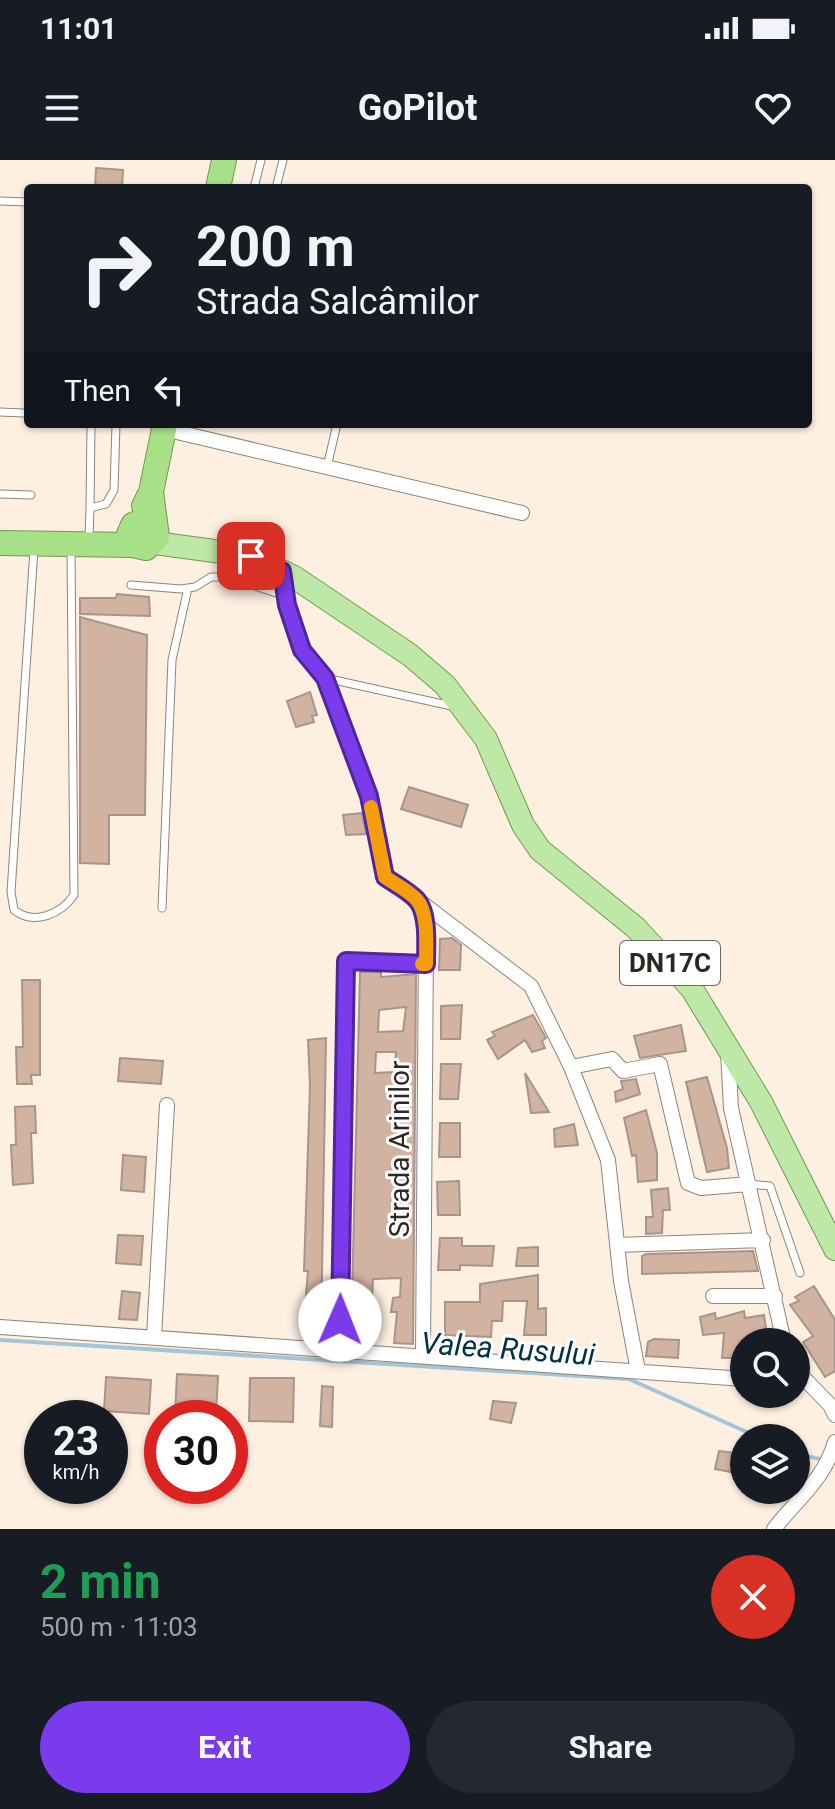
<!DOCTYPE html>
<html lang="en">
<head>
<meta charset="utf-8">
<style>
	:root { --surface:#171b24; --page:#242831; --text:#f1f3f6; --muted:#9ea1a6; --accent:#7c3aed }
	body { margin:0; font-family:Roboto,sans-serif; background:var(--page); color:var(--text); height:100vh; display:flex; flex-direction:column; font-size:30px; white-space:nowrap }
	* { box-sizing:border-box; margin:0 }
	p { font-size:26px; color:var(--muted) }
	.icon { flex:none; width:44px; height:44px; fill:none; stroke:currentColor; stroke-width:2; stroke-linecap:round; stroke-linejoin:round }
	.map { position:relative; height:1369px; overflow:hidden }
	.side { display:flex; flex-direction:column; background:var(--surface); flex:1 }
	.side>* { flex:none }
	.hud { position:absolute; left:24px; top:24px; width:788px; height:244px; border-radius:8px; box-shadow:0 2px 6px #0004; background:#171b24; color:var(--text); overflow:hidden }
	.tools { position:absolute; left:730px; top:1168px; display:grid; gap:16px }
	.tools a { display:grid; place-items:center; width:80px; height:80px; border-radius:50%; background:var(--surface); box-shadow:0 2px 6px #0004; font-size:40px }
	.speed { position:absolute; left:24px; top:1240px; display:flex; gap:16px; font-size:40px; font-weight:700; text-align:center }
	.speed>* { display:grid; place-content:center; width:104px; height:104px; border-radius:50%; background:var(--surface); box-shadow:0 2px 6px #0004; line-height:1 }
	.speed small { font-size:20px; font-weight:400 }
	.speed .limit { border:12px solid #d22; background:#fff; color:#111 }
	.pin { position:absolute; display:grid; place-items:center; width:68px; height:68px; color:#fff; margin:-34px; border-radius:16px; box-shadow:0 4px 12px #0006 }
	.me { position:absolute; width:88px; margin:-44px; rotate:1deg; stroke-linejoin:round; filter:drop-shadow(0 0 6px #0008) }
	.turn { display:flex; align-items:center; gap:28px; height:168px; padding:0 40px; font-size:36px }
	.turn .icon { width:104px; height:104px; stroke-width:2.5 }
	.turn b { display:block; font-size:56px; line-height:68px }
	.then { display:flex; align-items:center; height:76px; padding:0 40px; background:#0003; gap:16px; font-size:30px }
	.round { display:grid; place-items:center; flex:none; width:84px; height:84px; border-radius:42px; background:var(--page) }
	.summary { display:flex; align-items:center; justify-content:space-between; height:136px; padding:0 40px }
	h1 { font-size:48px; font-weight:700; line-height:60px; color:#1e9e55 }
	.button { display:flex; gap:16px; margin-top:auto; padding:16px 40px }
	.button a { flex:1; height:92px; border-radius:48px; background:var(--accent); color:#fff; font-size:32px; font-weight:700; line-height:92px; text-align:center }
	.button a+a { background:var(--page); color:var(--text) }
	.status { display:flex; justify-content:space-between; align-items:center; height:56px; padding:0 40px; background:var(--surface); direction:ltr }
	.status svg { height:22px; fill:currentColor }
	header { display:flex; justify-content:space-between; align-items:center; height:104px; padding:0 40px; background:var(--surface); font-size:36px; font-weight:700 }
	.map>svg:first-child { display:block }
</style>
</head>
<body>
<div class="status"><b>11:01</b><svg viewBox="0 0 49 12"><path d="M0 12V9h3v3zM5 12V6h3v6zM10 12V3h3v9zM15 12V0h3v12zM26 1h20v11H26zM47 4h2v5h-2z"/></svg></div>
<header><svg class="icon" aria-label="menu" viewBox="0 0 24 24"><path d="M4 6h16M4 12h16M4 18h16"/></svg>GoPilot<svg class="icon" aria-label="heart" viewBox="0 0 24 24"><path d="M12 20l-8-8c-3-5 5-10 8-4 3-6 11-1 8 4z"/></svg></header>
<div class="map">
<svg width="835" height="1369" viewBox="0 0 835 1369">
	<rect width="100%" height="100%" fill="#fef0e1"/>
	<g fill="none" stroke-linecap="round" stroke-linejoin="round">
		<path stroke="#a3c5d8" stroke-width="4" d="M0,1180l629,39 131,59
			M796,1294l39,8"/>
	</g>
	<path fill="#d2b2a0" stroke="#a6958c" stroke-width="2" fill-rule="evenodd" d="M96,8l27,2 -1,18h-27z
		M117,434l32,3 1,19 -70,-2v-16h36z
		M80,457l67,18 -2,180h-36v49l-29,-1z
		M310,532l7,23 -5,1 2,6 -18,5 -9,-26z
		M409,627l59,18 -7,22 -60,-18z
		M362,653l4,21 -20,1 -3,-20z
		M452,778l9,7 -1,25h-21l1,-31z
		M360,812h21v5l35,-3 -3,370 -19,-1 3,-31h-6l2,-14 7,-1 1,-19 -28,1 -3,58h-19zM406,847l-3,24 -25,1 1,-22zM376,892h20l-2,20 -19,1z
		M22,820h18v95h-9l1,9h-15l-1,-37h7z
		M462,845l-2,34h-19v-33z
		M533,855l13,23 -4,3 3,7 -13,4 -7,-12 -27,19 -11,-19 8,-4 -3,-4z
		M681,865l5,26 -46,7 -6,-22z
		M326,878l-5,294h-18l5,-61h-4l6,-185 -2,-46z
		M120,898l43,3 -2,23 -43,-3z
		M441,904h20l-3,35h-18z
		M525,913l24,39 -18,1z
		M707,917l20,71 2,20 -22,4 -21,-90z
		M636,919l4,15 -24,8 -1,-10 8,-3 -2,-8z
		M35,946l1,27h-5l2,50 -20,2 -2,-40h5l-1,-38z
		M646,950l11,43v27l-19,2 -2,-27 -4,1 -8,-38z
		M440,963h20v34h-21z
		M574,964l4,21 -23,2 -1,-18z
		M123,995l23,2 -2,35 -23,-2z
		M459,1021l1,34h-22l-1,-33z
		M668,1028l2,22h-7l-1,23 -16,1v-17h7l-2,-27z
		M118,1075l25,1 -2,29 -25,-2z
		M440,1078h22v8h32l-2,20 -32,-1v5h-22z
		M538,1087v19h-22l2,-18z
		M753,1091l5,20 -116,3v-18l4,-2z
		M538,1115v34l8,-1v27h-22l3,-34h-24l-1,20h-10l-1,16 -46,-2v-33h35v-18z
		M814,1126l21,34v51l-10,6 -22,-35 10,-6 -23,-31 9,-4 -4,-4z
		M122,1131l18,2 -3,27 -18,-1z
		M744,1151l1,7 19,-3 4,27h-27l-1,16h-18l2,-25 -21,2 -3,-18 15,-4 1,6z
		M654,1179l25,1 -1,18 -32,-2 2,-14z
		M177,1214l41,2 -2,40 -41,-2z
		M106,1217l45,3 -2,34 -45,-3z
		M250,1218h44l-1,44 -44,-1z
		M322,1226l11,1 -1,40 -12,-1z
		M493,1241l23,2 -5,20 -21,-4z
		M719,1291l25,3 -3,20 -26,-5z"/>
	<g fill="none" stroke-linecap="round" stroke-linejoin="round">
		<defs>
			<path id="service" d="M254,28l7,-28
				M276,28l7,-28
				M0,41l28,1
				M0,252l23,1
				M327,307l10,-43
				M0,334l31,1
				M90,348l1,-81
				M89,378l1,-30 16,-4 8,-14 2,-66
				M34,389l-23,343 3,18c20,16 47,4 60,-15l-3,-347
				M131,425l50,4 14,-2 16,-10h18l56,19
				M325,518l131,29
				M162,748l10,-248 16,-72
				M749,1024l21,2 30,87"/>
			<path id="minor" d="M164,269l358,84
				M282,411l5,34 15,45 23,28 44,118 16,81c34,26 36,21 41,65l-3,414
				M418,740l113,86 40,81
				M728,892l3,56 53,234
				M617,1085l146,-5
				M713,1136h62
				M0,1167l744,52
				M154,1177l13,-232
				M339,1190l7,-389 80,3
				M796,1210l34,35 5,10
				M638,1211l-17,-90 -13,-121 -37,-93 41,-8 11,12 37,-7 28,119 13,5 48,-4
				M774,1369c23,-30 50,-49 61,-87"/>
			<path id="primary" d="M155,383l96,13 43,21 116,78 35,30 41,54 37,86 17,25 96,78 56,61 69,113 74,147"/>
			<path id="trunk" d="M218,28l6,-28
				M151,332l6,45 -11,11 -13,-3 -4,-11 4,-9 9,-4 11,5
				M144,346l7,-14 14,-68
				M0,383l133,2"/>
		</defs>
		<use href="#service" stroke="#908477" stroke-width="9"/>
		<use href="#minor" stroke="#908477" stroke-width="16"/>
		<use href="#primary" stroke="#6f9a51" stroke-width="24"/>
		<use href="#trunk" stroke="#6f9a51" stroke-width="26"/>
		<use href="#service" stroke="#fff" stroke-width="7"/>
		<use href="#minor" stroke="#fff" stroke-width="14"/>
		<use href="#primary" stroke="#bee8a6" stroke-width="22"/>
		<use href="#trunk" stroke="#a8e088" stroke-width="24"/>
	</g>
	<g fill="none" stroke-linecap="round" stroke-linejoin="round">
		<defs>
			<path id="route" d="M251,396l31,15 5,34 15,45 23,28 44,118 16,81c10,7 24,14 32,23 12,14 9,46 9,64l-80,-3 -6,359"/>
		</defs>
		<use href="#route" stroke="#51269a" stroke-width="20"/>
		<use href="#route" stroke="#7c3aed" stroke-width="14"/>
		<path stroke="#f59e0b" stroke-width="14" d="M371,647l14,70c10,7 24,14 32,23 12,14 9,46 9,64h-4"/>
	</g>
	<g text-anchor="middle" stroke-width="6" stroke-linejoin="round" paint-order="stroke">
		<rect fill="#fff" stroke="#6c6864" stroke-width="2" x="620" y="781" width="100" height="44" rx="6"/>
		<g font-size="26" font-weight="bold" fill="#2d2722">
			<text x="670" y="812">DN17C</text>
		</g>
		<g font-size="28" fill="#2d2722" stroke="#fff">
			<text transform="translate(399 989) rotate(-90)" y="10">Strada Arinilor</text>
		</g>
		<g font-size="30" font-style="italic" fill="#003145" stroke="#fff">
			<text transform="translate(508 1189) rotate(4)" y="10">Valea Rusului</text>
		</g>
	</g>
</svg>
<div class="tools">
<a><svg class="icon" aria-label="search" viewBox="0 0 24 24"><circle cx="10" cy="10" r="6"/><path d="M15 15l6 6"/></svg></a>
<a><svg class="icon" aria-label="layers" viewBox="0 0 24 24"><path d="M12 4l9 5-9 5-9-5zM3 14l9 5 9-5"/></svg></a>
</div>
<div class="speed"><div>23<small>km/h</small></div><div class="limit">30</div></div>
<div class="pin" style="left:251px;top:396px;background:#d93025"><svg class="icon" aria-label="arrive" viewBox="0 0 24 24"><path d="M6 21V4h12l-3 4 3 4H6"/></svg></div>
<svg class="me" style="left:340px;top:1160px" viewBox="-20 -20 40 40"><circle r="19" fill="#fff"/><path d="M0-13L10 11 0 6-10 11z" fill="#7c3aed"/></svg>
<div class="hud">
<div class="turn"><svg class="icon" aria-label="right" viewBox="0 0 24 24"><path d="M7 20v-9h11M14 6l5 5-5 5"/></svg><div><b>200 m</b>Strada Salcâmilor</div></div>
<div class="then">Then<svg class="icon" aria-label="left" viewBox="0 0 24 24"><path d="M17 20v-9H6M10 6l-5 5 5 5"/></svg></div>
</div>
</div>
<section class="side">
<div class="summary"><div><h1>2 min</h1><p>500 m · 11:03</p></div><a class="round" style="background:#d93025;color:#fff"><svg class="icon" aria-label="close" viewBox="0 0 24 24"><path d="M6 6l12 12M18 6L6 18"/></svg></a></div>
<div class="button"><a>Exit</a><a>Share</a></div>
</section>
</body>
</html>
